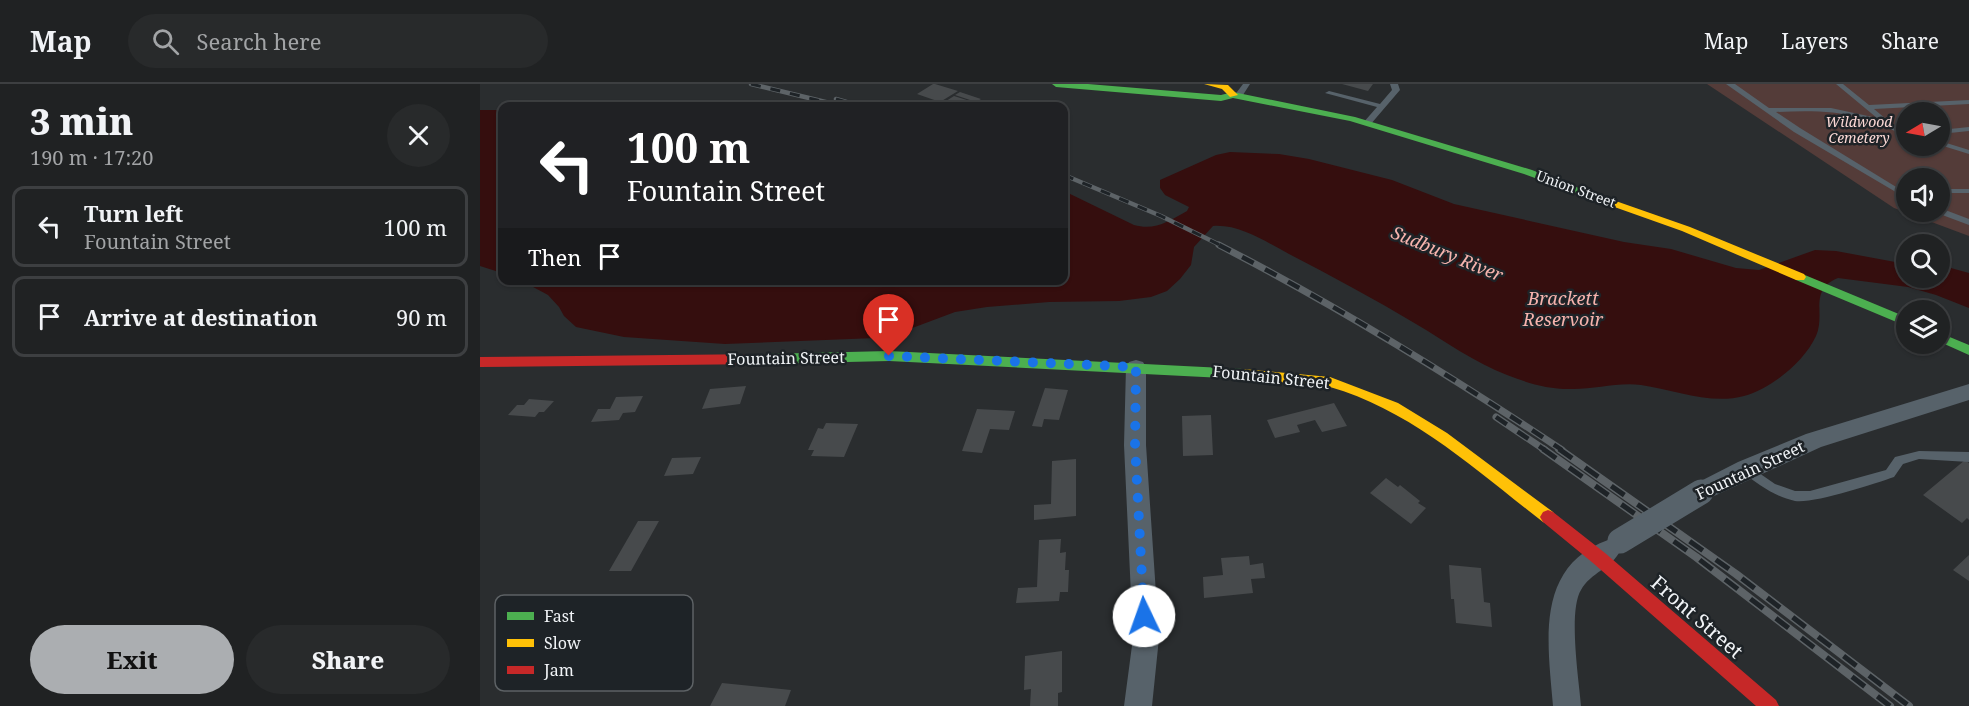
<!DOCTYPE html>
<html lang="en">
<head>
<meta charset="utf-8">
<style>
	:root { --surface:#202223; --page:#282a2b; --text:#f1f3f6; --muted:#a2a4a6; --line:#3d3f41; --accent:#abaeb1 }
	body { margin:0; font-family:"Noto Serif",serif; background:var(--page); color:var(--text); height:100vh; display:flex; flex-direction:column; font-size:22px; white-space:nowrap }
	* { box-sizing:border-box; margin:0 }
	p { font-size:20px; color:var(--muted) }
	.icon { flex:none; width:33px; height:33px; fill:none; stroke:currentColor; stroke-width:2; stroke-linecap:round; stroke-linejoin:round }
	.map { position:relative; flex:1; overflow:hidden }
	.side { display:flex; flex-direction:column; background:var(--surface); width:480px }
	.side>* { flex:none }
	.hud { position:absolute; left:18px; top:18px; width:570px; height:183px; border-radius:12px; box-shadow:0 2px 4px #0004,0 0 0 2px var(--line); background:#202124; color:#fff; overflow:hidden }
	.needle { width:39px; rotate:260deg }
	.tools { position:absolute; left:1416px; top:18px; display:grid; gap:12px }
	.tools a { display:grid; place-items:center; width:54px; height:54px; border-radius:50%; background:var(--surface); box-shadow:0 2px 4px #0004,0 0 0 2px var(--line); font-size:30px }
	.pin { position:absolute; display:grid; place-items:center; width:51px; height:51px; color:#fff; margin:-62px -26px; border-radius:50% 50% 50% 0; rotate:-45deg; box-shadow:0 0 6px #0007 }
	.pin .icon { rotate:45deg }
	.me { position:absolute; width:66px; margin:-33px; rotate:357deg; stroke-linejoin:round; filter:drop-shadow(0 0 4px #0008) }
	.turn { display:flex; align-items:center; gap:21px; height:126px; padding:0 30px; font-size:27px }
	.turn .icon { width:78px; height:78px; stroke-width:2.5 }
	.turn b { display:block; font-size:42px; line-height:51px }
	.then { display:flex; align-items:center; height:57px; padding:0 30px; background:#0003; gap:12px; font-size:22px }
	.round { display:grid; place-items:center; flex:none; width:63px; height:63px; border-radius:32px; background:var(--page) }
	.overview { display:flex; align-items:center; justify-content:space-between; height:102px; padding:0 30px }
	h1 { font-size:36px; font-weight:800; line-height:45px }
	.primary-button { display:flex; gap:12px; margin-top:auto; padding:12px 30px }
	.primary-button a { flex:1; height:69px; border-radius:36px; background:var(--accent); color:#111; font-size:24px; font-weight:800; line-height:69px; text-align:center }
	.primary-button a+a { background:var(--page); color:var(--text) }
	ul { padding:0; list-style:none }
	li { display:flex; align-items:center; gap:18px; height:81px; margin:0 12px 9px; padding:0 18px; border:3px solid var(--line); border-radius:12px }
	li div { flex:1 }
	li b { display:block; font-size:22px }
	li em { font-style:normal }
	header { display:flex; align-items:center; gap:36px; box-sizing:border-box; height:84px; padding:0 30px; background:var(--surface); border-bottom:2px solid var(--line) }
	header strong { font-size:28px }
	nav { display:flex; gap:33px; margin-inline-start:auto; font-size:21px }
	.search { width:420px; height:54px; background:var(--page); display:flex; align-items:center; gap:15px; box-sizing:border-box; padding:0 21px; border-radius:33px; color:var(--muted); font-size:22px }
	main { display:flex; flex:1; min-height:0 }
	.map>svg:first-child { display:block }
</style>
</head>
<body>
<header>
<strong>Map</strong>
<div class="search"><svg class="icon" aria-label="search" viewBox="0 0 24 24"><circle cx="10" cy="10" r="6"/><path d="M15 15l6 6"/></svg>Search here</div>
<nav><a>Map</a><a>Layers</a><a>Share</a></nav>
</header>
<main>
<section class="side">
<div class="overview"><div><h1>3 min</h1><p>190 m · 17:20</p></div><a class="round"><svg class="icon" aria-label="close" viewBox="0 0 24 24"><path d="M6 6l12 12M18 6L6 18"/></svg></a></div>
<ul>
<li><svg class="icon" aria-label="left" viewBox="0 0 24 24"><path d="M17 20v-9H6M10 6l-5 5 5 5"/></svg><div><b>Turn left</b><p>Fountain Street</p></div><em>100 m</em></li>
<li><svg class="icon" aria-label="arrive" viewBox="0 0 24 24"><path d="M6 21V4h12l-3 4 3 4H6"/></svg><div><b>Arrive at destination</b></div><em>90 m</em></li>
</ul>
<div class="primary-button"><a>Exit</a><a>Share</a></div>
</section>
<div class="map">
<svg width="1489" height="622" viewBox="0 0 1489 622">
	<rect width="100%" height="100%" fill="#2a2d2f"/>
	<path fill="#543c39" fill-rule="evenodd" d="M1227,0h262v152l-75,-28zM1426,28h34v34h-34zM1426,94h34v34h-34z"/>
	<path fill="#350e0e" d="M0,26h22v163l-22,-7z
		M750,68l49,2 30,5 83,21 62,24 170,38 47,7 65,19 23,2 56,-20 21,1 70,13v14h34v-13l29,8v35l-33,-13 -28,-8 -70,-9c-30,12 -12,36 -22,58 -12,26 -44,52 -72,60 -33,9 -70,-6 -103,-11 -25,-3 -48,5 -72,4 -22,0 -42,-6 -62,-14 -32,-12 -62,-34 -91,-51 -42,-25 -84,-48 -127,-70 -23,-12 -49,-30 -76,-28l-19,21 -3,18 -11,14 -13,12 -16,6 -32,4 -70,1 -62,5 -32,5 -56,21 -23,5 -151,6 -101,-7 -48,-10 -12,-11 -5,-9 -11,-12 -26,-14 542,-1v-89l70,34c21,6 35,-4 53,-14l2,-4 -24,-12 -5,-7v-8l56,-25z"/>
	<path fill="#474a4c" d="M453,0h2l23,7 -18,11 -23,-8z
		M862,0h31l-5,7z
		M480,8l21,7 -5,3 -21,-7z
		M474,12l22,7 -5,3h-18l-10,-3z
		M266,302l-6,18 -38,5 8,-20z
		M565,304l23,2 -9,30 -15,-1 -2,8 -10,-1z
		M163,312l-8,16 -12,1 -4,7 -28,2 7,-13h12l6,-12z
		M49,315l25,2 -10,11h-5l-4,5 -27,-2 9,-10h7z
		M854,319l13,23 -25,6 -7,-12 -18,5 3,7 -25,6 -8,-18z
		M497,325l38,2 -6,19 -19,-1 -8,24 -20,-2z
		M731,331l2,40 -30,1 -1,-40z
		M346,339l32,1 -14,33 -33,-1 3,-6h-6l10,-22 5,1z
		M221,373l-8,17 -29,2 8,-18z
		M596,375v57l-42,4v-15l17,-1 1,-43z
		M1485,376l4,3v57l-2,-2 -5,5 -39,-28z
		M906,394l12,9 2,-2 20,16 -2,2 8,5 -15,16 -41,-31z
		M158,437h21l-28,50h-22z
		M581,455l-1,14 6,-1 -1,18h4l-1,22h-8l-1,9 -43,2 2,-15 19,-1 2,-47z
		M1489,471v26l-16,-11z
		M769,472l1,9 13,-2 2,15 -14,1 2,14 -49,5 -1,-21 20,-2 -2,-17z
		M969,481l32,3 3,34 6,1 2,24 -36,-4 -2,-24h-3z
		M582,567v41l-4,1v13h-28l1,-17 -7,1 1,-34z
		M242,599l69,7 -6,16h-75z"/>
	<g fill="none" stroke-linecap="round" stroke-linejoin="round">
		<path fill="#57626a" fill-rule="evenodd" d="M763,0h7l-9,14h-6l-1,-2z
			M910,0h8l2,6 -30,35h-3l-4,-2 14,-16 -52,-14 4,-2 51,13 12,-14z
			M1246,0h9l34,24h62l46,10 -41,-34h7l26,21 100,-5v4l-95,5 18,15 14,6v5c-15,-5 -29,-12 -45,-17 -28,-8 -56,-7 -85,-6l24,16 106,65v5l-112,-66z
			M1489,43v4l-29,3v-4z
			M1460,57l29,9v4l-29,-9z
			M1460,105h29v4h-29z
			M1460,124l29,11v6l-32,-12 -1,-1h4z
			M1439,367l50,1v10l-50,-3 -16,5 -9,13c-20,7 -81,27 -99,24 -20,-4 -37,-17 -53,-29l-2,-3 2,-3 4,-2 29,20 20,7h15l76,-21 9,-13z"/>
		<path fill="#57626a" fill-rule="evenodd" d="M656,276l7,2 3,5v78l13,193 -7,68h-28l9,-68 -9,-193 2,-78 3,-5z
			M1489,300v16l-148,47 -120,55 -8,-3 -4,-7 4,-7 45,-23 68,-28z
			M1128,456l9,3 3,8c-8,17 -30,22 -39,39 -13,21 -2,91 0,116h-28c-5,-62 -19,-139 55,-166z"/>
		<path fill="#4caf50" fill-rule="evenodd" d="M572,0h36l133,11 12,-3 122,25 177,53 83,32 -5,3 -4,-1 -82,-30 -174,-53 -117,-23 -12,3 -165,-14z
			M1320,189l106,44v9l-110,-46 -2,-3 2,-3z
			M1460,249l29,12v10l-29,-13z
			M409,267l354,18 7,5 -7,5 -354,-18 -125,3 -6,-5 6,-5z"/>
		<path fill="#ffc107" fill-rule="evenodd" d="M724,0l24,1 10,10 -8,2 -8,-8z
			M1130,115l80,28 114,47 2,3 -2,3h-8l-114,-49 -76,-27 -1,-2z
			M763,285l87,8 68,26 49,30 106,79 3,5 -3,5 -5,2 -5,-2c-66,-51 -132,-112 -213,-135 -29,-8 -63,-1 -92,-10l-2,-3 2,-3z"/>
		<path fill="#c62828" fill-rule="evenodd" d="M284,270l6,5 -6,5 -284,3v-10z
			M1068,426l5,2 52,41 171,147 3,6h-23l-163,-143 -50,-41 -3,-5 3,-5z"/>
		<defs>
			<path id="rail-far2" d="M271,0l91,22
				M356,15l24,7
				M584,91l97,41 61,30"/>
			<path id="rail-far1" d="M739,161c119,61 232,131 343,205
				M1016,333l49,33"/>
			<path id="rail" d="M1063,365l153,108 194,149
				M1079,365l177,125 173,132"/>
		</defs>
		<use href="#rail-far2" stroke="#5d6367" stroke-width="4.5"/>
		<use href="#rail-far1" stroke="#5d6367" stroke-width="7"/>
		<use href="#rail" stroke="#5d6367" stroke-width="8"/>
		<use href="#rail-far2" stroke="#1e2327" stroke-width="3" stroke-dasharray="10" stroke-linecap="butt"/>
		<use href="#rail-far1" stroke="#1e2327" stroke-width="4.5" stroke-dasharray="13" stroke-linecap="butt"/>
		<use href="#rail" stroke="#1e2327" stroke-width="5" stroke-dasharray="16" stroke-linecap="butt"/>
		<path stroke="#57626a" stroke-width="25" d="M1140,457l81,-49"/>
	</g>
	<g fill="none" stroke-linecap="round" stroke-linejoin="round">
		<path stroke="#1a73e8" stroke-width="10" stroke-dasharray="0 18" d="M409,272l247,11 -1,78 9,171"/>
	</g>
	<g text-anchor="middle" stroke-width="5" stroke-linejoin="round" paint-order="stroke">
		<g font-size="14" font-style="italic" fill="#fbd8d5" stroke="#1e2327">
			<text x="1379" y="43">Wildwood<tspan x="1379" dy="16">Cemetery</tspan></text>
		</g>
		<g font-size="14" fill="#f1f4f7" stroke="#1e2327">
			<text transform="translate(1096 105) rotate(20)" y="5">Union Street</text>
		</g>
		<g font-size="16" fill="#f1f4f7" stroke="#1e2327">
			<text transform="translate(306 274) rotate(-1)" y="6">Fountain Street</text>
			<text transform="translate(791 293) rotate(6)" y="6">Fountain Street</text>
			<text transform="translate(1270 386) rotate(-25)" y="6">Fountain Street</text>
		</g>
		<g font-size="18" font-style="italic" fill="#f6b3ad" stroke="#1e2327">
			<text transform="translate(967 170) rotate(22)" y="6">Sudbury River</text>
			<text x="1083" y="221">Brackett<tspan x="1083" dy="21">Reservoir</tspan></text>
		</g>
		<g font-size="20" fill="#f1f4f7" stroke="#1e2327">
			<text transform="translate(1217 533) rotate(41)" y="7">Front Street</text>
		</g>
	</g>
	<rect x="15" y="511" width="198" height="96" rx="9" fill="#1e2327" stroke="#5d6265" stroke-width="1.5"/>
	<rect x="27" y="528" width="27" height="8" fill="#4caf50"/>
	<rect x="27" y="555" width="27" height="8" fill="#ffc107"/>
	<rect x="27" y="582" width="27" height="8" fill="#c62828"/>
	<g font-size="16" fill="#f1f4f7">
		<text x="64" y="538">Fast</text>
		<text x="64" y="565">Slow</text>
		<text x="64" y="592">Jam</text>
	</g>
</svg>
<div class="tools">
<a><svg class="needle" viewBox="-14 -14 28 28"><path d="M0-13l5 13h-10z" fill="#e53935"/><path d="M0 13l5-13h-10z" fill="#a2a4a6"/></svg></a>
<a><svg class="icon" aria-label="sound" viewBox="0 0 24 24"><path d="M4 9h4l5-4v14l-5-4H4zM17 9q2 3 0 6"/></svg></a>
<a><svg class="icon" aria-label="search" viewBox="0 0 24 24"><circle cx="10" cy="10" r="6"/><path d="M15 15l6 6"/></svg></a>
<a><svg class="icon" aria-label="layers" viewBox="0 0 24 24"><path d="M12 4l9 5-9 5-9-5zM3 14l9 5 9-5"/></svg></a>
</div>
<div class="pin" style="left:409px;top:272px;background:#d93025"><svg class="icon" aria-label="arrive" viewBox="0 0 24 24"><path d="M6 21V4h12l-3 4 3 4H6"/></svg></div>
<svg class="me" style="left:664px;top:532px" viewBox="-20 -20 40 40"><circle r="19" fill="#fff"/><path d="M0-13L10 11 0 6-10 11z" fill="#1a73e8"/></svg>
<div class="hud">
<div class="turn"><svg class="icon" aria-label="left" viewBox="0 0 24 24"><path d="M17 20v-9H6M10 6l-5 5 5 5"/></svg><div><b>100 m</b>Fountain Street</div></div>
<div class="then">Then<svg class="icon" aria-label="arrive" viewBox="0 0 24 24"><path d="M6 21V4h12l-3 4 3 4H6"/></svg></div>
</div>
</div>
</main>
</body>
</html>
